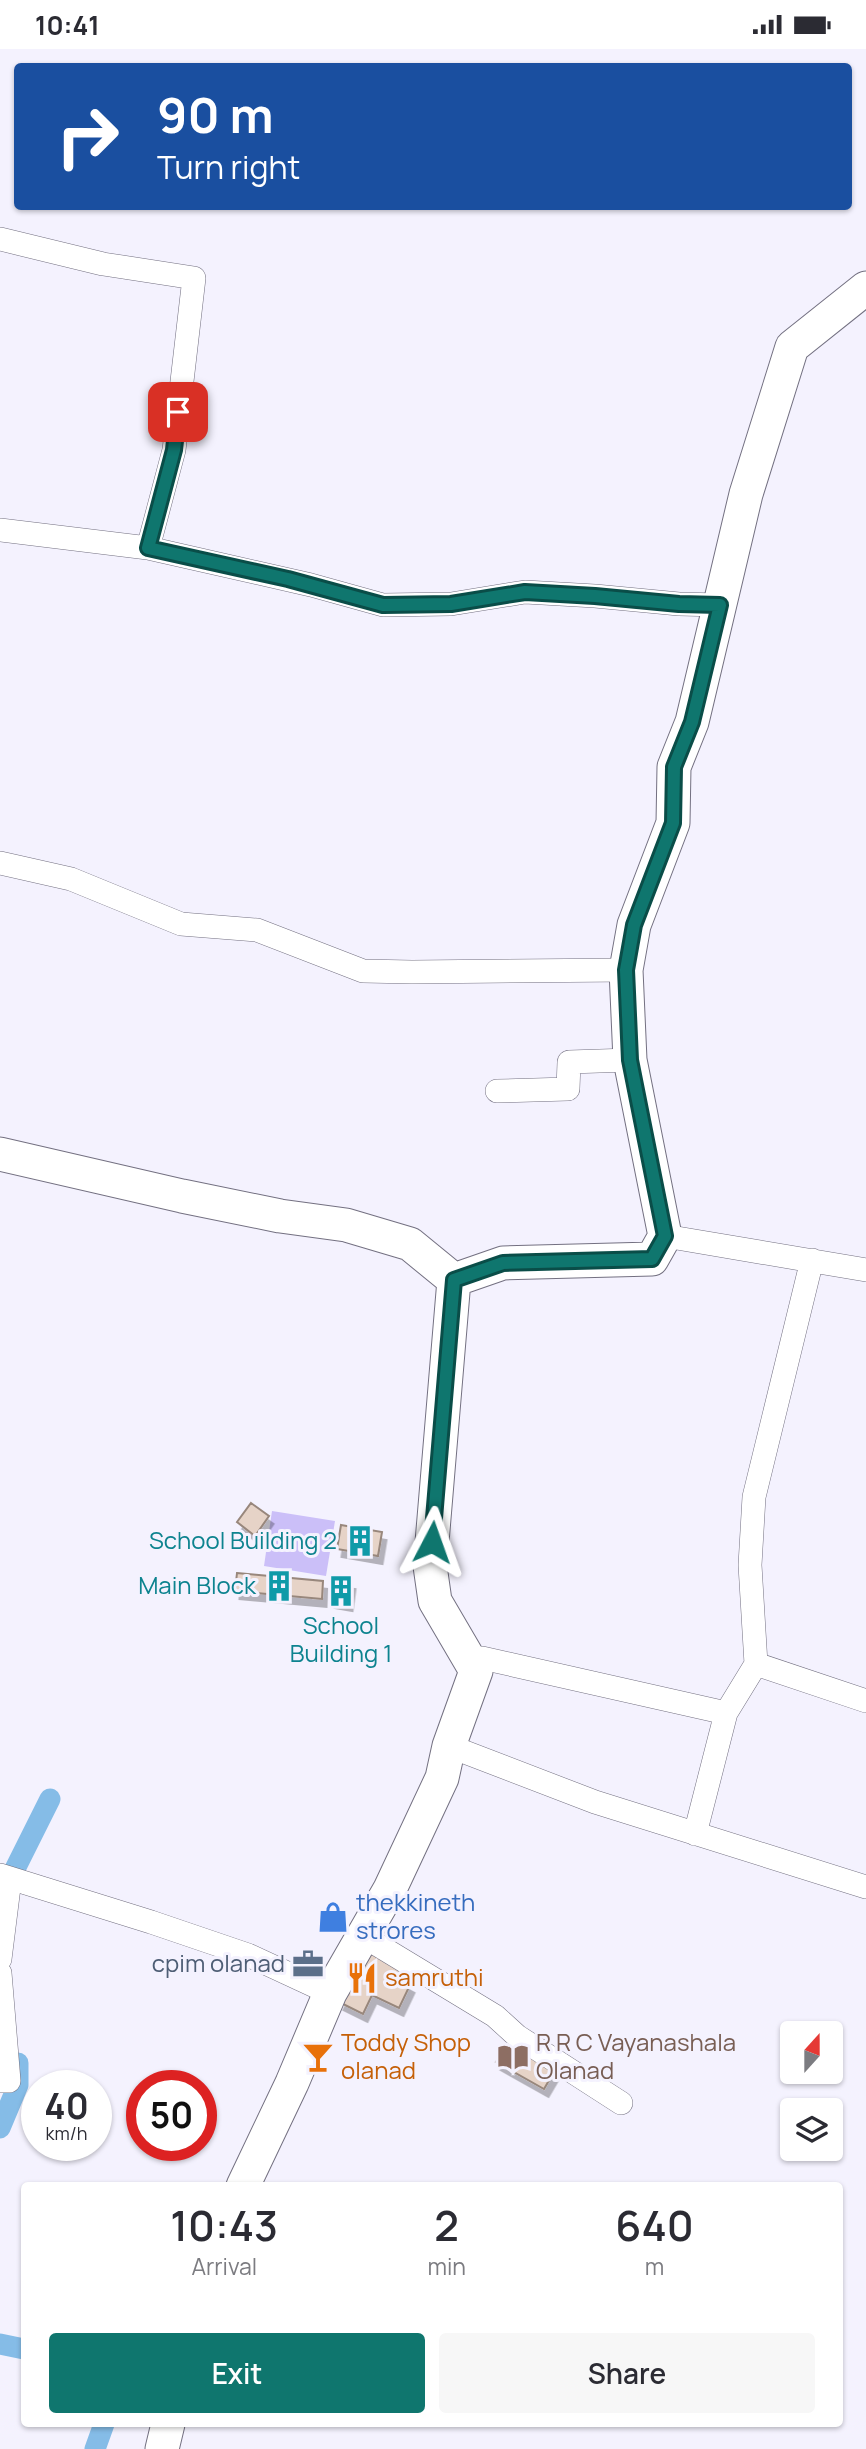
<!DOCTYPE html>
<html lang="en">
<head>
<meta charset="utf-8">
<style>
	:root { --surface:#fff; --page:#f7f7f7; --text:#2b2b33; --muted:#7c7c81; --accent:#0f766e }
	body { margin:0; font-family:Manrope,sans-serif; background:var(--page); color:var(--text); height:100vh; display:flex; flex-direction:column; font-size:26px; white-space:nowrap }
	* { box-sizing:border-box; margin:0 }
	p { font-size:23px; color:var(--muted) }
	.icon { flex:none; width:38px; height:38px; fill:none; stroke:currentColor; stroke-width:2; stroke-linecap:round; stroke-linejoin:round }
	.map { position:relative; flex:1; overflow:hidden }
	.sheet { position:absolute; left:21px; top:2133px; width:822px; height:245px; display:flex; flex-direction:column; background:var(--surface); border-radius:7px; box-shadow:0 2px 5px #0004 }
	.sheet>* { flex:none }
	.banner { position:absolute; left:14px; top:14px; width:838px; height:147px; border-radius:7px; box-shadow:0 2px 5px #0004; background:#1a4fa0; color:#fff; overflow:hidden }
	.needle { width:46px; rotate:21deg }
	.tools { position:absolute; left:780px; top:1972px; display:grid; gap:14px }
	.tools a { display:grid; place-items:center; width:63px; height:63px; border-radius:7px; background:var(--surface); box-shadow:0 2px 5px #0004; font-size:35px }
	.speed { position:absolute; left:21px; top:2021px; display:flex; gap:14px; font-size:35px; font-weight:700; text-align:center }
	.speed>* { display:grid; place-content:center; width:91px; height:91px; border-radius:50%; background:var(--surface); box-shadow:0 2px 5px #0004; line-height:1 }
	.speed small { font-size:18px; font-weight:400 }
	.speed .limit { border:10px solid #d22; background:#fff; color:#111 }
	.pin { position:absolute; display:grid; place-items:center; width:60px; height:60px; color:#fff; margin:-30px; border-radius:14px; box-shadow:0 4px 10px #0006 }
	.me { position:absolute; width:77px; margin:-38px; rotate:4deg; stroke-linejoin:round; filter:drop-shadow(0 0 5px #0008) }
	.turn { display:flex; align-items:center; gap:24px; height:147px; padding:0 28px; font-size:32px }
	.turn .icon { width:91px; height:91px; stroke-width:2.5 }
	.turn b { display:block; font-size:49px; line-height:60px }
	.eta { display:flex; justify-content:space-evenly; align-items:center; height:119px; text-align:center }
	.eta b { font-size:42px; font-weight:600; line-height:49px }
	.cta { display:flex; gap:14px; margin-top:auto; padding:14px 28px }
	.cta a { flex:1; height:80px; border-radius:7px; background:var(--accent); color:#fff; font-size:28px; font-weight:600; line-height:80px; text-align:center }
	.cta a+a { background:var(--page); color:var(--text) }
	.status { display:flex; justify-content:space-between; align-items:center; height:49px; padding:0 35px; background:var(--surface); direction:ltr }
	.status svg { height:19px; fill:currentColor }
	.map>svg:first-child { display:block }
</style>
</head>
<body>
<div class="status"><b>10:41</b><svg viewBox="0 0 49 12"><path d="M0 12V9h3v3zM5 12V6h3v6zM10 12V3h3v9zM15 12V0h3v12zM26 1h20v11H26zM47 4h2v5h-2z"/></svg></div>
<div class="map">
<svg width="866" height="2400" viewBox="0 0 866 2400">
	<defs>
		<filter id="shadow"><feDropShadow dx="4.5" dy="8" stdDeviation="0" flood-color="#0004"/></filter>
	</defs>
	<rect width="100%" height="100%" fill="#f4f2fe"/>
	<path fill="#cbbff8" d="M272,1462l63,10 -9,55 -62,-10z"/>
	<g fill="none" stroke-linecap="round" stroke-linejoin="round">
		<path stroke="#85bce7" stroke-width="21" d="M4,1842l46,-92
			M0,2079l18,-43v-22
			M0,2295l24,5
			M95,2400l9,-25"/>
	</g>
	<path fill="#e6d3c7" stroke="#98877c" stroke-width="2" filter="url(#shadow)" d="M251,1454l18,13 -14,20 -18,-14z
		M341,1476l41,7 -4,24 -41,-7z
		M237,1524l86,8 -1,18 -87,-8z
		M334,1530l17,2 -3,22 -18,-3z
		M364,1903l27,5 14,16 -4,7 9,5 -11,23 -27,-13 -9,19 -24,-12z
		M508,1994l47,27 -11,19 -48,-27z"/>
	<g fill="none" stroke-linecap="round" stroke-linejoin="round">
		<defs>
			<path id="street" d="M0,190l103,25 91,14 -20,172 -26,98 163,37 72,20 68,-1 74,-12 70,4 84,8 41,1
				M0,481l148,18
				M0,814l71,16 110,45 76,6 106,41 49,1 214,-2
				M497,1042l71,-2 1,-27 61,-2
				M665,1187l201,34
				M756,1615l110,37
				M476,1622l6,-13 244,55
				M449,1697l146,56 271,85
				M695,1785l31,-121 30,-49 -6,-99 4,-68 58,-237
				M0,1826l151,47 97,33 82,38
				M363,1887l132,80 22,20 104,67
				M0,1910l10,-80
				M0,1924l9,108h-9"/>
			<path id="secondary" d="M0,1105l182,42 98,20 66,9 64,19 44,36
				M243,2137l49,-103 38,-90 60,-104 52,-111 7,-32 27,-75 -41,-70 -5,-35 24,-286 49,-17 149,-4 13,-23 -35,-176 -4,-90 8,-45 39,-102 1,-56 18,-45 54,-228 46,-147 74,-59
				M162,2400l6,-25"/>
		</defs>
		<use href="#street" stroke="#737081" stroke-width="24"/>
		<use href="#secondary" stroke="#737081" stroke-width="35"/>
		<use href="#street" stroke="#fff" stroke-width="23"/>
		<use href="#secondary" stroke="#fff" stroke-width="33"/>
	</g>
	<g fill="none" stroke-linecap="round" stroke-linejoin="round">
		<defs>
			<path id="route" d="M178,363l-4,38 -26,98 140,31 95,26 68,-1 74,-12 70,4 84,8 41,1 -28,117 -18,45 -1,56 -39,102 -8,45 4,90 35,176 -13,23 -149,4 -49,17 -22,262"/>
		</defs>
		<use href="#route" stroke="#0a4d48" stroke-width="18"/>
		<use href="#route" stroke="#0f766e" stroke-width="12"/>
	</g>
	<defs>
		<symbol id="building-bare" viewBox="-9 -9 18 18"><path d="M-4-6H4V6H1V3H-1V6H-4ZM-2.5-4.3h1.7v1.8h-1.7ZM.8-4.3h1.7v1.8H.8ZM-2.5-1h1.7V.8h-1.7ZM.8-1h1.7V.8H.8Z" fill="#0f9aa8" stroke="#f4f2fe" stroke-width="2.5" paint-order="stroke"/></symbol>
		<symbol id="shop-bare" viewBox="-9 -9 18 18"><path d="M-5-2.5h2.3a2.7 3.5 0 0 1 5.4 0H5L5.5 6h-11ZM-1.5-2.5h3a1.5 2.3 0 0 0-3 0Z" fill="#3f7fe0" stroke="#f4f2fe" stroke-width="2.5" paint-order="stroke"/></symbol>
		<symbol id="office-bare" viewBox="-9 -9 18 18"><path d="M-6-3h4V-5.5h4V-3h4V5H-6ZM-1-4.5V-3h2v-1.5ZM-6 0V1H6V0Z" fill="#5c6f8a" stroke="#f4f2fe" stroke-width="2.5" paint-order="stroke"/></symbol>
		<symbol id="restaurant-bare" viewBox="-9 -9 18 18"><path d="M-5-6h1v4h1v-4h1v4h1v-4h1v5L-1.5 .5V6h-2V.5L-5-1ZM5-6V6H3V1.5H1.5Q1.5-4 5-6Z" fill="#e8710a" stroke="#f4f2fe" stroke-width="2.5" paint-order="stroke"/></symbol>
		<symbol id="bar-bare" viewBox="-9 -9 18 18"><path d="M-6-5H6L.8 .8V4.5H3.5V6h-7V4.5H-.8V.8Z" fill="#e8710a" stroke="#f4f2fe" stroke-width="2.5" paint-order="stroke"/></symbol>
		<symbol id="library-bare" viewBox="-9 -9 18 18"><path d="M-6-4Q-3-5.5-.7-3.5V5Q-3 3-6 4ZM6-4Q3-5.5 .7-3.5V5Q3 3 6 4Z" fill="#8d6e63" stroke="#f4f2fe" stroke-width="2.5" paint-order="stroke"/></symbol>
	</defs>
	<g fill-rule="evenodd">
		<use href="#building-bare" x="338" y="1470" width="44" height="44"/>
		<use href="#building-bare" x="257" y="1515" width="44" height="44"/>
		<use href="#building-bare" x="319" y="1520" width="44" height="44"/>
		<use href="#shop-bare" x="311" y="1846" width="44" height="44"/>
		<use href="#office-bare" x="286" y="1893" width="44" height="44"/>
		<use href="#restaurant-bare" x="340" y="1907" width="44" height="44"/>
		<use href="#bar-bare" x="296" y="1986" width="44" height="44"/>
		<use href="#library-bare" x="491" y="1986" width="44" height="44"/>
	</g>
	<g text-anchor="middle" stroke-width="6" stroke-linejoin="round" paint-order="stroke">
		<g font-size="24" fill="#0d838f" stroke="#f4f2fe" text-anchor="end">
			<text x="337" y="1500">School Building 2</text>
			<text x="256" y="1545">Main Block</text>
			<text x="341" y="1585" text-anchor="middle">School<tspan x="341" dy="28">Building 1</tspan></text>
		</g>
		<g font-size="24" fill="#366cbe" stroke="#f4f2fe" text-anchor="start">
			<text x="356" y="1862">thekkineth<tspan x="356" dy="28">strores</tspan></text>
		</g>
		<g font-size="24" fill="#4e5e75" stroke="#f4f2fe" text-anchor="end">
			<text x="285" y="1923">cpim olanad</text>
		</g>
		<g font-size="24" fill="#c56008" stroke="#f4f2fe" text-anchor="start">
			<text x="385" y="1937">samruthi</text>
			<text x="341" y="2002">Toddy Shop<tspan x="341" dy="28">olanad</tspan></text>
		</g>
		<g font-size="24" fill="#785e54" stroke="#f4f2fe" text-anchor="start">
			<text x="536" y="2002">R R C Vayanashala<tspan x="536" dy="28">Olanad</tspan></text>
		</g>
	</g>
</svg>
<div class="tools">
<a><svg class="needle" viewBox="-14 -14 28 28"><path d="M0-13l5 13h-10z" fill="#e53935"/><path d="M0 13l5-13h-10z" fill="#7c7c81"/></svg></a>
<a><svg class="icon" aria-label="layers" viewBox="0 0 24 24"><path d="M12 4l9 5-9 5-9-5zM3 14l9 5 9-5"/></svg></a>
</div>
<div class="speed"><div>40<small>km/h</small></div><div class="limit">50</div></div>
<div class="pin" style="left:178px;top:363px;background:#d93025"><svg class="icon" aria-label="arrive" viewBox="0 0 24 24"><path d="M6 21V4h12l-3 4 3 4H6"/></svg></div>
<svg class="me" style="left:432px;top:1493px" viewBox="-20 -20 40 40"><path d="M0-17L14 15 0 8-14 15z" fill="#0f766e" stroke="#fff" stroke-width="4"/></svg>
<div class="banner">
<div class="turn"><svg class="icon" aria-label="right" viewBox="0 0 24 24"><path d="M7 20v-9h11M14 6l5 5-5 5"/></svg><div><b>90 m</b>Turn right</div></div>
</div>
<section class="sheet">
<div class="eta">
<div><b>10:43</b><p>Arrival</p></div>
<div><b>2</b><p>min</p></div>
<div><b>640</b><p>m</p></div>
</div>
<div class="cta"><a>Exit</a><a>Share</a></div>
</section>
</div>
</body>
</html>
